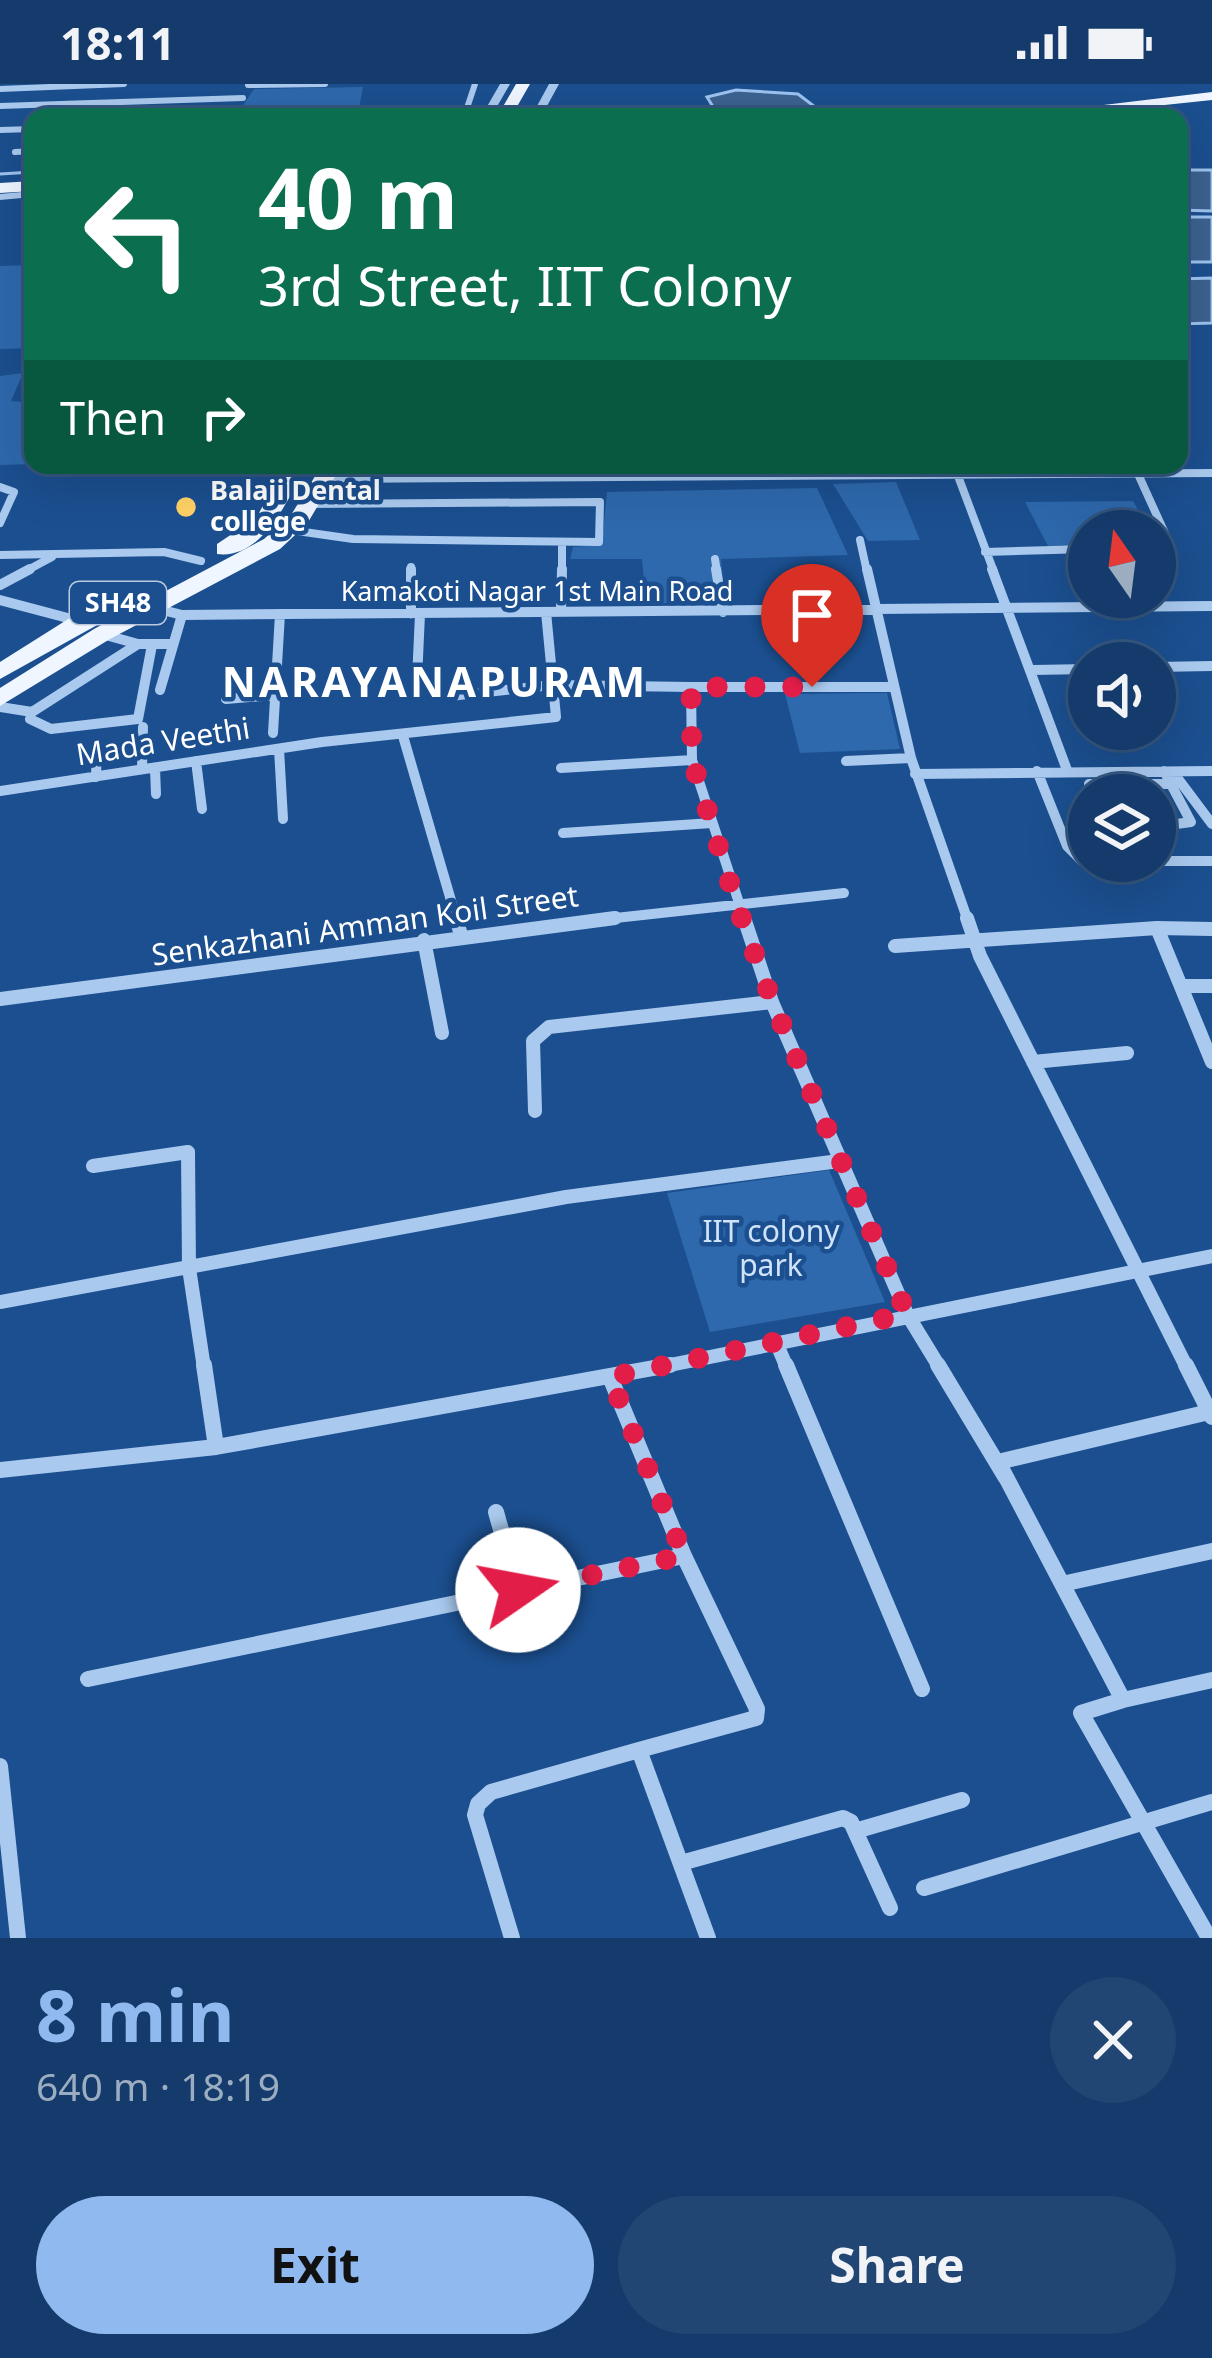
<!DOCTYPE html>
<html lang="en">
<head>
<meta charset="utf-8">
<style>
	:root { --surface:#143b6b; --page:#214673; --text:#f1f3f6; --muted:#9dadc1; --line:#33557e; --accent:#90b9f0 }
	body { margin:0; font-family:"Noto Sans",sans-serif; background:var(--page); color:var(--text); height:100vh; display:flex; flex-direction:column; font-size:45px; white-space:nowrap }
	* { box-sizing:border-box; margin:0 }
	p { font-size:39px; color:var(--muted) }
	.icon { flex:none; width:66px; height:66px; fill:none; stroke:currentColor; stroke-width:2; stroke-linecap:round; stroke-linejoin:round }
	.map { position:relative; height:1854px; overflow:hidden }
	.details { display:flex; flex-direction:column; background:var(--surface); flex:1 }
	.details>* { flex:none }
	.banner { position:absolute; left:24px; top:24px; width:1164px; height:366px; border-radius:24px; box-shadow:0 12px 48px #0002,0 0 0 3px var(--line); background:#0b6e4f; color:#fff; overflow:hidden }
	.needle { width:78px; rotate:346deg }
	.fabs { position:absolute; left:1068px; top:426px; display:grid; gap:24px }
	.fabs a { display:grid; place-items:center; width:108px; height:108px; border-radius:50%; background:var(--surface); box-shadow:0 12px 48px #0002,0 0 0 3px var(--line); font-size:60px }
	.pin { position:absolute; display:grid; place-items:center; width:102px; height:102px; color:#fff; margin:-123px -51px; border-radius:50% 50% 50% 0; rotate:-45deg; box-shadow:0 0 12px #0007 }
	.pin .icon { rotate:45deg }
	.me { position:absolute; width:132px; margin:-66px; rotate:78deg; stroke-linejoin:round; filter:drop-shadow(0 0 9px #0008) }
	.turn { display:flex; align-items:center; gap:42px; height:252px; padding:0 36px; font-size:54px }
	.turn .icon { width:156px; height:156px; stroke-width:2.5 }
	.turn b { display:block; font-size:84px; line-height:102px }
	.then { display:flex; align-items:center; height:114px; padding:0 36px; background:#0003; gap:24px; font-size:45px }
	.round { display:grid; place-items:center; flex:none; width:126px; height:126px; border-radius:63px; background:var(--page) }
	.headline { display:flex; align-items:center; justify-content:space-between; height:204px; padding:0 36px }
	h1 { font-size:72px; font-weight:700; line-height:90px; color:var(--accent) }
	.button { display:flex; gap:24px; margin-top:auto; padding:24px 36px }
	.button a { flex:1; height:138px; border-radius:72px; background:var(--accent); color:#111; font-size:48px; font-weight:700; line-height:138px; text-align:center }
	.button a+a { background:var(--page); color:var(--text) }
	.status { display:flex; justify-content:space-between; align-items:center; height:84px; padding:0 60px; background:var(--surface); direction:ltr }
	.status svg { height:33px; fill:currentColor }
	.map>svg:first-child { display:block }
</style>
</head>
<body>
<div class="status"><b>18:11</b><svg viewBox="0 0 49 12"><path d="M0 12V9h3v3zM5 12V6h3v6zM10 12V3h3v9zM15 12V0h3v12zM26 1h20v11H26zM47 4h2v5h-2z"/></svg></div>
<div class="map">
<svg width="1212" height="1854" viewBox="0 0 1212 1854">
	<rect width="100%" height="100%" fill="#1b4f8f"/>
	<path fill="#2e69ad" d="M363,3l-4,21 104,-1 -4,10h-224l19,-28z
		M33,181v83l-33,1v-83z
		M23,289l-12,28 22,2v61l-33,1v-89z
		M896,398l24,58 -52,1 -35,-57z
		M817,404l31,67 -127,4 4,44h-79l-4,-44h-72l3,-12 29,-2 5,-53z
		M1133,417l17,30h-61v15h-41l-23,-44z
		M887,609l13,56 -100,4 -15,-59z
		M829,1086l56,132 -175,30 -43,-139z"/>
	<path fill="#3c6290" stroke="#9cc4f0" stroke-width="3" d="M736,6l62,4 25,19 -67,4 -41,-7 -8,-13z
		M1179,86h33v41l-33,-1z
		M1179,133h33v45h-33z
		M1212,194v45l-33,1v-45z"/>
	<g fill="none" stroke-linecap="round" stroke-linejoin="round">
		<path stroke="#9cc4f0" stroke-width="3" d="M0,90l33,-2"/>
		<path stroke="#a9c9ee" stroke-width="6" d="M248,1l77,-1
			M0,5l124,-5
			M0,22l243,-8
			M464,33l11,-33
			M0,46l33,-1
			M15,68l18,-1"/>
		<path stroke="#a9c9ee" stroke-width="8" d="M1138,390l30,66 -13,6
			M958,392l36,96
			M325,395l887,-6
			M0,403l14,5 -14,31
			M290,446l63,9 246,3 1,-40 -292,2
			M860,456l7,32
			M985,468l104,-3
			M0,471l164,-3 37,9
			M715,475l2,13
			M411,483v5
			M24,488l28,-15
			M562,488v-30"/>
		<path stroke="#a9c9ee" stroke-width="10" d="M411,485v45
			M716,485l7,43
			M867,485l44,189 57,163
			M992,485l75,201
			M0,501l30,-16
			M0,516l79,21
			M124,516l58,15 1030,-9
			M546,528l7,73 138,2 1,73 53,161
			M561,528l1,-43
			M102,550l36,10h35
			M1155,583l57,-1
			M1033,586l56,-1
			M417,596l3,-66
			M691,603h203
			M160,606l22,-75
			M226,615l49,-4
			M0,623l32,5 106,-68
			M32,628l-2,7 21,10 87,-10 14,-74
			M273,649l7,-119
			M403,652l54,185
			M279,665l4,70
			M196,677l6,48
			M846,677l65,-3
			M155,684l1,26
			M561,684l131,-8
			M142,685l1,-42
			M1037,687l30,75 15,15h130
			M1173,688l39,52
			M915,690l297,-3
			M96,693l1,-33
			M1089,700h83
			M0,707l322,-49 234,-25 -3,-32 -103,11
			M1155,743l36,-5 -27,-51
			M563,749l149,-10
			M588,837l256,-28"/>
		<path stroke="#a9c9ee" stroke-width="14" d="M456,834l5,17
			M744,834l28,84 135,312 33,54
			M967,834l13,38 207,412
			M1157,844l55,134
			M424,856l18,93
			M895,862l262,-18 55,1
			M1181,902h31
			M0,915l615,-81
			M1033,978l94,-9
			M535,1027l-2,-70 16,-14 223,-25
			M93,1082l95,-14 1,116 15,100
			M0,1218l566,-105 273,-36
			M776,1258l11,26
			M655,1284l557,-112"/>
		<path stroke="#a9c9ee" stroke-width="16" d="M204,1281l12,82
			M786,1281l136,324
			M938,1281l68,113
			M1186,1281l26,52
			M610,1293l74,179 73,153 -1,9 -117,32 69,188
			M1209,1328l-211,50 125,238 -42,13 128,225
			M0,1386l216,-23 454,-82
			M496,1428l22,78
			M1062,1500l150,-33
			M88,1595l596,-123
			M1123,1616l89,-20
			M0,1682l18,172
			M855,1747l107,-31
			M681,1779l162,-45 8,4 39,86
			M924,1804l288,-86
			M512,1854l-37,-123 3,-11 13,-12 148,-42"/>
		<path fill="#a9c9ee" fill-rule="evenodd" d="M500,0h10l-19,33h-10z
			M549,0h10l-18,33h-10z
			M33,107v6l-33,3v-6z"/>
		<path fill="#f0f6ff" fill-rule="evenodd" d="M516,0h14l-19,33h-14z
			M1212,8v8l-161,17h-47z
			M33,97v10l-33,2v-10z
			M286,381h20c-17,33 -43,95 -89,89v-10l39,-26z
			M322,381h20l-35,59 -27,25 -170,90 -110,67v-18l94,-59 170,-90 27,-24z
			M145,498l11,7 -3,5 -153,85v-17l73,-46z"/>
	</g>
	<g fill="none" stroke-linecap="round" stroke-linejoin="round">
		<path stroke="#e11d48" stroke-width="21" stroke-dasharray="0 37.8" d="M518,1506l166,-34 -74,-179 297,-63 -135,-313 -36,-98 -44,-143 -1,-73h121"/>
	</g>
	<circle fill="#ffd166" stroke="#1b4f8f" stroke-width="4.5" cx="186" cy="423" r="12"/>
	<g text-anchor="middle" stroke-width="9" stroke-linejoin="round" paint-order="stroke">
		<g font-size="27" font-weight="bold" fill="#fff" stroke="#1b4f8f" text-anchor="start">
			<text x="210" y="416">Balaji Dental<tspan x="210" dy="31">college</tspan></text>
		</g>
		<g font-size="27" fill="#fff" stroke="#1b4f8f">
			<text x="537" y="517">Kamakoti Nagar 1st Main Road</text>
		</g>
		<rect fill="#1b4f8f" stroke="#bbcadd" stroke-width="3" x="70" y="498" width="96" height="42" rx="9"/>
		<g font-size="27" font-weight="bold" fill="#fff">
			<text x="118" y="528">SH48</text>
		</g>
		<g font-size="30" fill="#fff" stroke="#1b4f8f">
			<text transform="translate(163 658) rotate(-9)" y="10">Mada Veethi</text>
			<text transform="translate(365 842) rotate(-8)" y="10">Senkazhani Amman Koil Street</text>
		</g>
		<g font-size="30" fill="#cfe3fa" stroke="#1b4f8f">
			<text x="771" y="1158">IIT colony<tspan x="771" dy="34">park</tspan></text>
		</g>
		<g font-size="42" font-weight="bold" letter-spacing="3" fill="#fff" stroke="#1b4f8f">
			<text x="435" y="613">NARAYANAPURAM</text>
		</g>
	</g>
</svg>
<div class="fabs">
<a><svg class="needle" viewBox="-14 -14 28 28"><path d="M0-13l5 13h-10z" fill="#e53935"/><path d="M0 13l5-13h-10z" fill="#9dadc1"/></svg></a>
<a><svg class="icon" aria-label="sound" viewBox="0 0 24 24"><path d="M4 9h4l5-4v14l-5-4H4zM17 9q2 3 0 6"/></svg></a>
<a><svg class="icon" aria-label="layers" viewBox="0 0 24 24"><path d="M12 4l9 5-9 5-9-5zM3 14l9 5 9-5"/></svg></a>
</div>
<div class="pin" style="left:812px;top:603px;background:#d93025"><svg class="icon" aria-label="arrive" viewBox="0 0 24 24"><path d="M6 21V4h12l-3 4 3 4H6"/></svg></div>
<svg class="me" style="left:518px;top:1506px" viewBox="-20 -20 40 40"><circle r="19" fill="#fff"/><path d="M0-13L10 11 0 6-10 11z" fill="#e11d48"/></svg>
<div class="banner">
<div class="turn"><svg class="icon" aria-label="left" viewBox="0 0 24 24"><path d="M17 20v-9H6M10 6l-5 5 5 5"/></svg><div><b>40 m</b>3rd Street, IIT Colony</div></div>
<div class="then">Then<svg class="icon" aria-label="right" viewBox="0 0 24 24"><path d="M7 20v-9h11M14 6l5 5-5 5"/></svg></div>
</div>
</div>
<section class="details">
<div class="headline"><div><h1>8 min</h1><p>640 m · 18:19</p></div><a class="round"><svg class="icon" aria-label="close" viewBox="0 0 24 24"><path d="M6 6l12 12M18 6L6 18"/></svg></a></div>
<div class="button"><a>Exit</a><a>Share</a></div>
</section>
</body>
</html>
